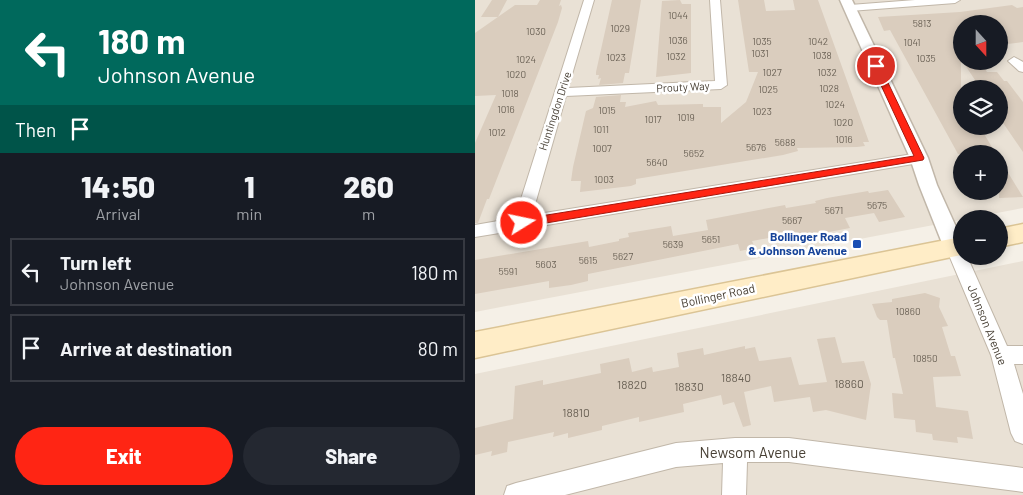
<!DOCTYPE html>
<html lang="en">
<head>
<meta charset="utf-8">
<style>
	:root { --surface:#171b24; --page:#242831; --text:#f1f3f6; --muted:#9ea1a6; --line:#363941; --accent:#ff2514 }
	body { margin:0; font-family:Barlow,sans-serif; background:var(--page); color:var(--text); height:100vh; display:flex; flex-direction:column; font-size:19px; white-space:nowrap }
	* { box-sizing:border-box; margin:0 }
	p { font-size:16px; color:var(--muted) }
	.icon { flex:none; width:28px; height:28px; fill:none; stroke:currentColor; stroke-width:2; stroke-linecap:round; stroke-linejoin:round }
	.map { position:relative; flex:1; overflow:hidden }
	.details { display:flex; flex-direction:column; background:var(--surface); width:475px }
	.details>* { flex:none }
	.banner { background:#00695c; color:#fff; overflow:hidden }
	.needle { width:32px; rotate:159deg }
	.fabs { position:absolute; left:478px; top:15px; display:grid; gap:10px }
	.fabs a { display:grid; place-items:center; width:55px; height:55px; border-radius:50%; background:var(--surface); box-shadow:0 2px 8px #0003; font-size:25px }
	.pin { position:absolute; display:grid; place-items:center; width:42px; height:42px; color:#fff; margin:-21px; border:2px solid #fff; border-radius:50%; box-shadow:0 1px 5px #0007 }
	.me { position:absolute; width:55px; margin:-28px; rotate:80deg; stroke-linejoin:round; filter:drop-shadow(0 0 4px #0008) }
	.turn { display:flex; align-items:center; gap:18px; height:105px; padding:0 15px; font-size:22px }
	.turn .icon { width:65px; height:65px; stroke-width:2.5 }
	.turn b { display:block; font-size:35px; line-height:42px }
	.then { display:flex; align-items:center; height:48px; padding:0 15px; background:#0003; gap:10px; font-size:19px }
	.eta { display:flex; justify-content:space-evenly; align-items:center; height:85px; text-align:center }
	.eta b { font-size:30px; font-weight:800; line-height:35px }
	.cta { display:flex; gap:10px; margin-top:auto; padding:10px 15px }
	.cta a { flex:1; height:58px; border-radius:30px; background:var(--accent); color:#fff; font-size:20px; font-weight:800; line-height:58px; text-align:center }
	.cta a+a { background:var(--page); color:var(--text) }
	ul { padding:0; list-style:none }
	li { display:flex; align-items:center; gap:15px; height:68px; margin:0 10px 8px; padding:0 5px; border:2px solid var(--line); border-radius:0px }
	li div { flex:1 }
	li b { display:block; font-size:19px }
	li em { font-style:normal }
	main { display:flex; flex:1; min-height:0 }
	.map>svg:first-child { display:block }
</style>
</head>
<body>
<main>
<section class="details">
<div class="banner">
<div class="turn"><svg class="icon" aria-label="left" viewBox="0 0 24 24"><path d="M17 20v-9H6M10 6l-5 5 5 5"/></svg><div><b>180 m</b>Johnson Avenue</div></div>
<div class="then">Then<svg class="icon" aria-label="arrive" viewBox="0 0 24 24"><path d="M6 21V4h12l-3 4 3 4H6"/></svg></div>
</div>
<div class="eta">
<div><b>14:50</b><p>Arrival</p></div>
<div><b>1</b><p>min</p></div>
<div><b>260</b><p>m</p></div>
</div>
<ul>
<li><svg class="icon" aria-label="left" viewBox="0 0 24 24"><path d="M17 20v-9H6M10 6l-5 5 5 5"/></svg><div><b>Turn left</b><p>Johnson Avenue</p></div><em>180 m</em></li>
<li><svg class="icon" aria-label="arrive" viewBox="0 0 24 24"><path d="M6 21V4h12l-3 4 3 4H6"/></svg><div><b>Arrive at destination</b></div><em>80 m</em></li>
</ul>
<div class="cta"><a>Exit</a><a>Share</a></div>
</section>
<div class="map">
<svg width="548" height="495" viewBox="0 0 548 495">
	<rect width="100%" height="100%" fill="#f5f0e7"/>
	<path fill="#e9e1d5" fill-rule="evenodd" d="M0,0h548v208l-548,104zM486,24h38v37h-38zM486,89h38v37h-38zM486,154h38v37h-38z
		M548,261v234h-548v-121z"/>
	<path fill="#dacdbe" d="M17,0h15l-9,17h-17z
		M65,0h21l-2,6 2,-1 1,3 -4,14 -69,177h-2l-9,24h-3v-80l21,-48 -21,1v-63l40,-28h22z
		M137,0h29l-12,73h-4l-2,10 -24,2 2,-7 -3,1 1,-4h-3v-3z
		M205,0l2,4h9v69l-35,4 6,-76z
		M263,0h26l2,11 29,-1 -2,-10h25l51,142h-6l2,4 -8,1 -60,1 1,3 -15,4 -147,24v5l-5,2 -51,6 1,-11h-10l2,-14 13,-56 7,-3 3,-11 25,-2 -1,7h6l-1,5 31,-6 2,4 42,-1h3v3h18v16l25,-21 12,-30h-9z
		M537,5l5,3 6,-1v35l-24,3v-21h-38v102l19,1 16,27h-38l-68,-124 -6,1 -6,-14 82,-5z
		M490,65h17l5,7h10l7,9h3l16,21v50l-24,-35v-28h-18z
		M524,158l24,39 -24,1z
		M413,190l17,27 -26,5 -5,-9 -29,5 5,10 -58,11 -2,-5 -38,7 3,7 -15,3 -2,-7 -150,30v7l-17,4 -22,3v-7l-74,13v-34l113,-19 1,6 30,-6v-2l10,-2 -1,-4 43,-7 2,10 35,-6 -2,-10 79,-15 1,3 30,-5 -1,-2 12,-3 41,-7 1,2z
		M450,293l15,5 -1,9 9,19 -6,1 9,29h4l6,20 -28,1 3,30 32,4 5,28 -16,-2 1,6 -25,-3 -1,-6 -16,-2 -1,-12 -21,-2 -2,-25 11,1 -8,-36h-2l-6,-38h-7l-3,-3 -5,-13 20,-2v-3z
		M360,337l7,26 22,-2 7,23 -5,36 -40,-10 -13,2 -3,-15 -36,5 -3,-16 -27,6 7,33 -8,2 -9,-25 -11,3 -2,-10 -38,9 1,8 -45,10v-5l-37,9v4l-34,8v-5l-15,4 1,-5 -46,10 -1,10 -16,4 1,-5 -17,4v-27l38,-9 2,-33 28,-6v5l58,-12 -1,-9 29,-6 3,14 20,-5 1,5 26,-5 -2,-14 26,-5 1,7 41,-9v3l10,-2 4,14 32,-4 8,28 28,-3 -10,-43z"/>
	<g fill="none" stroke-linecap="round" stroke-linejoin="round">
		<defs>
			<path id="minor" d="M109,0h10l-26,88 147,-7 -5,-81h10l7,85 -6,4 -155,7 -34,119 387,-62 5,2 2,3 -2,3 -5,2 -444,74v-12l40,-7z
				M440,0h45l-5,3 -105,8 -5,-3 5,-3z
				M539,57l9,5v10l-4,-1 -11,-10z
				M480,241l6,2v13h6l40,90h16v18h-9l9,30v50l-8,-3 -4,-8 -20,-78 -45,-107 3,-5z
				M260,438h54l234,30v24l-234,-30h-42l-1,33h-24l1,-32 -47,4 -111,28h-61l3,-9 9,-3 160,-40z"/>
			<path id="tertiary" d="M365,0h12l76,158 9,27 24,53v16l-6,2 -8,-2 -3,-6 -25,-63 -9,-27z"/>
			<path id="secondary" d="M548,224v18l-24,5v-18z
				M486,237v18l-486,103v-26z"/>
		</defs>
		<use href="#minor" stroke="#c1b7a9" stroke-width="2"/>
		<use href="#tertiary" stroke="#c1b7a9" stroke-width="3"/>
		<use href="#secondary" stroke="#dbc495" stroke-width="3"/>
		<use href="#minor" fill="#fff" fill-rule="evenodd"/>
		<use href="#tertiary" fill="#fff" fill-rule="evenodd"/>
		<use href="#secondary" fill="#ffedc7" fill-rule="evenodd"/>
	</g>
	<path fill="#ff2514" stroke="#a6180d" d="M399,64l6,2 44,92 -1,2 -401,67 -6,-4 6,-4 392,-63 -42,-90z"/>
	<rect fill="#1a4fb4" stroke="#fff" stroke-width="2" x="377" y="239" width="10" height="10" rx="2.5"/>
	<g text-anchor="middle" stroke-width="5" stroke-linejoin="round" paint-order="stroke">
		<g font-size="10" fill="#6c6357">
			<text x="203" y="19">1044</text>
			<text x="447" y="27">5813</text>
			<text x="145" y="32">1029</text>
			<text x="61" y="35">1030</text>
			<text x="203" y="44">1036</text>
			<text x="287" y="45">1035</text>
			<text x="343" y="45">1042</text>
			<text x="437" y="46">1041</text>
			<text x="285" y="57">1031</text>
			<text x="347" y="59">1038</text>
			<text x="201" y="60">1032</text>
			<text x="141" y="61">1023</text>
			<text x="451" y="62">1035</text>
			<text x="51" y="63">1024</text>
			<text x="297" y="76">1027</text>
			<text x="352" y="76">1032</text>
			<text x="41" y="78">1020</text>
			<text x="354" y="92">1028</text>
			<text x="293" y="93">1025</text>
			<text x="35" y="97">1018</text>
			<text x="360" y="108">1024</text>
			<text x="31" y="113">1016</text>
			<text x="132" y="114">1015</text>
			<text x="287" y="115">1023</text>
			<text x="211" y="121">1019</text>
			<text x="178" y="123">1017</text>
			<text x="368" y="126">1020</text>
			<text x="126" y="133">1011</text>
			<text x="22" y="136">1012</text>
			<text x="369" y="143">1016</text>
			<text x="310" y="146">5688</text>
			<text x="281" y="151">5676</text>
			<text x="127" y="152">1007</text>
			<text x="219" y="157">5652</text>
			<text x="182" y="166">5640</text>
			<text x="129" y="183">1003</text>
			<text x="402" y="209">5675</text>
			<text x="359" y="214">5671</text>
			<text x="317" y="224">5667</text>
			<text x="236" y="243">5651</text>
			<text x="198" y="248">5639</text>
			<text x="148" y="260">5627</text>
			<text x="113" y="264">5615</text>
			<text x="71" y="268">5603</text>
			<text x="33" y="275">5591</text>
			<text x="433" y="315">10860</text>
			<text x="450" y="362">10850</text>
		</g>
		<g font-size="11" fill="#484035" stroke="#fff">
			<text transform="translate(208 87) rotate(-3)" y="4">Prouty Way</text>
			<text transform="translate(80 111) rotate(-72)" y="4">Huntingdon Drive</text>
		</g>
		<g font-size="12" font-weight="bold" fill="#164399" stroke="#fff" text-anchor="end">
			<text x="372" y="241">Bollinger Road<tspan x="372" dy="14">&amp; Johnson Avenue</tspan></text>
		</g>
		<g font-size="12" fill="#484035" stroke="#fff">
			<text transform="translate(243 296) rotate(-12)" y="4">Bollinger Road</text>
			<text transform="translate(512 325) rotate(68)" y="4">Johnson Avenue</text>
		</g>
		<g font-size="12" fill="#6c6357">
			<text x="261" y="382">18840</text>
			<text x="374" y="388">18860</text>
			<text x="157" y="389">18820</text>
			<text x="214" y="391">18830</text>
			<text x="101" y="417">18810</text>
		</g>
		<g font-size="15" fill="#484035" stroke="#fff">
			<text x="278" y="458">Newsom Avenue</text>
		</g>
	</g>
</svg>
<div class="fabs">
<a><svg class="needle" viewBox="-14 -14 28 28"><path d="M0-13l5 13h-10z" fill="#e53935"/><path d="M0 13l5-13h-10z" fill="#9ea1a6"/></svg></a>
<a><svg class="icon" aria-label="layers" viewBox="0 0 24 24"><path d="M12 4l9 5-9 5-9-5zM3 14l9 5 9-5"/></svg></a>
<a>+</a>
<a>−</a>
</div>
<div class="pin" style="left:401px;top:66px;background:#d93025"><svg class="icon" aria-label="arrive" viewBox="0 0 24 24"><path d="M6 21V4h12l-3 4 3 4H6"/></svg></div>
<svg class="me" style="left:47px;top:223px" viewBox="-20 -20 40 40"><circle r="17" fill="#ff2514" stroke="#fff" stroke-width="3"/><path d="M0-11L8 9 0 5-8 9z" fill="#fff"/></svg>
</div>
</main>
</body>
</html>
